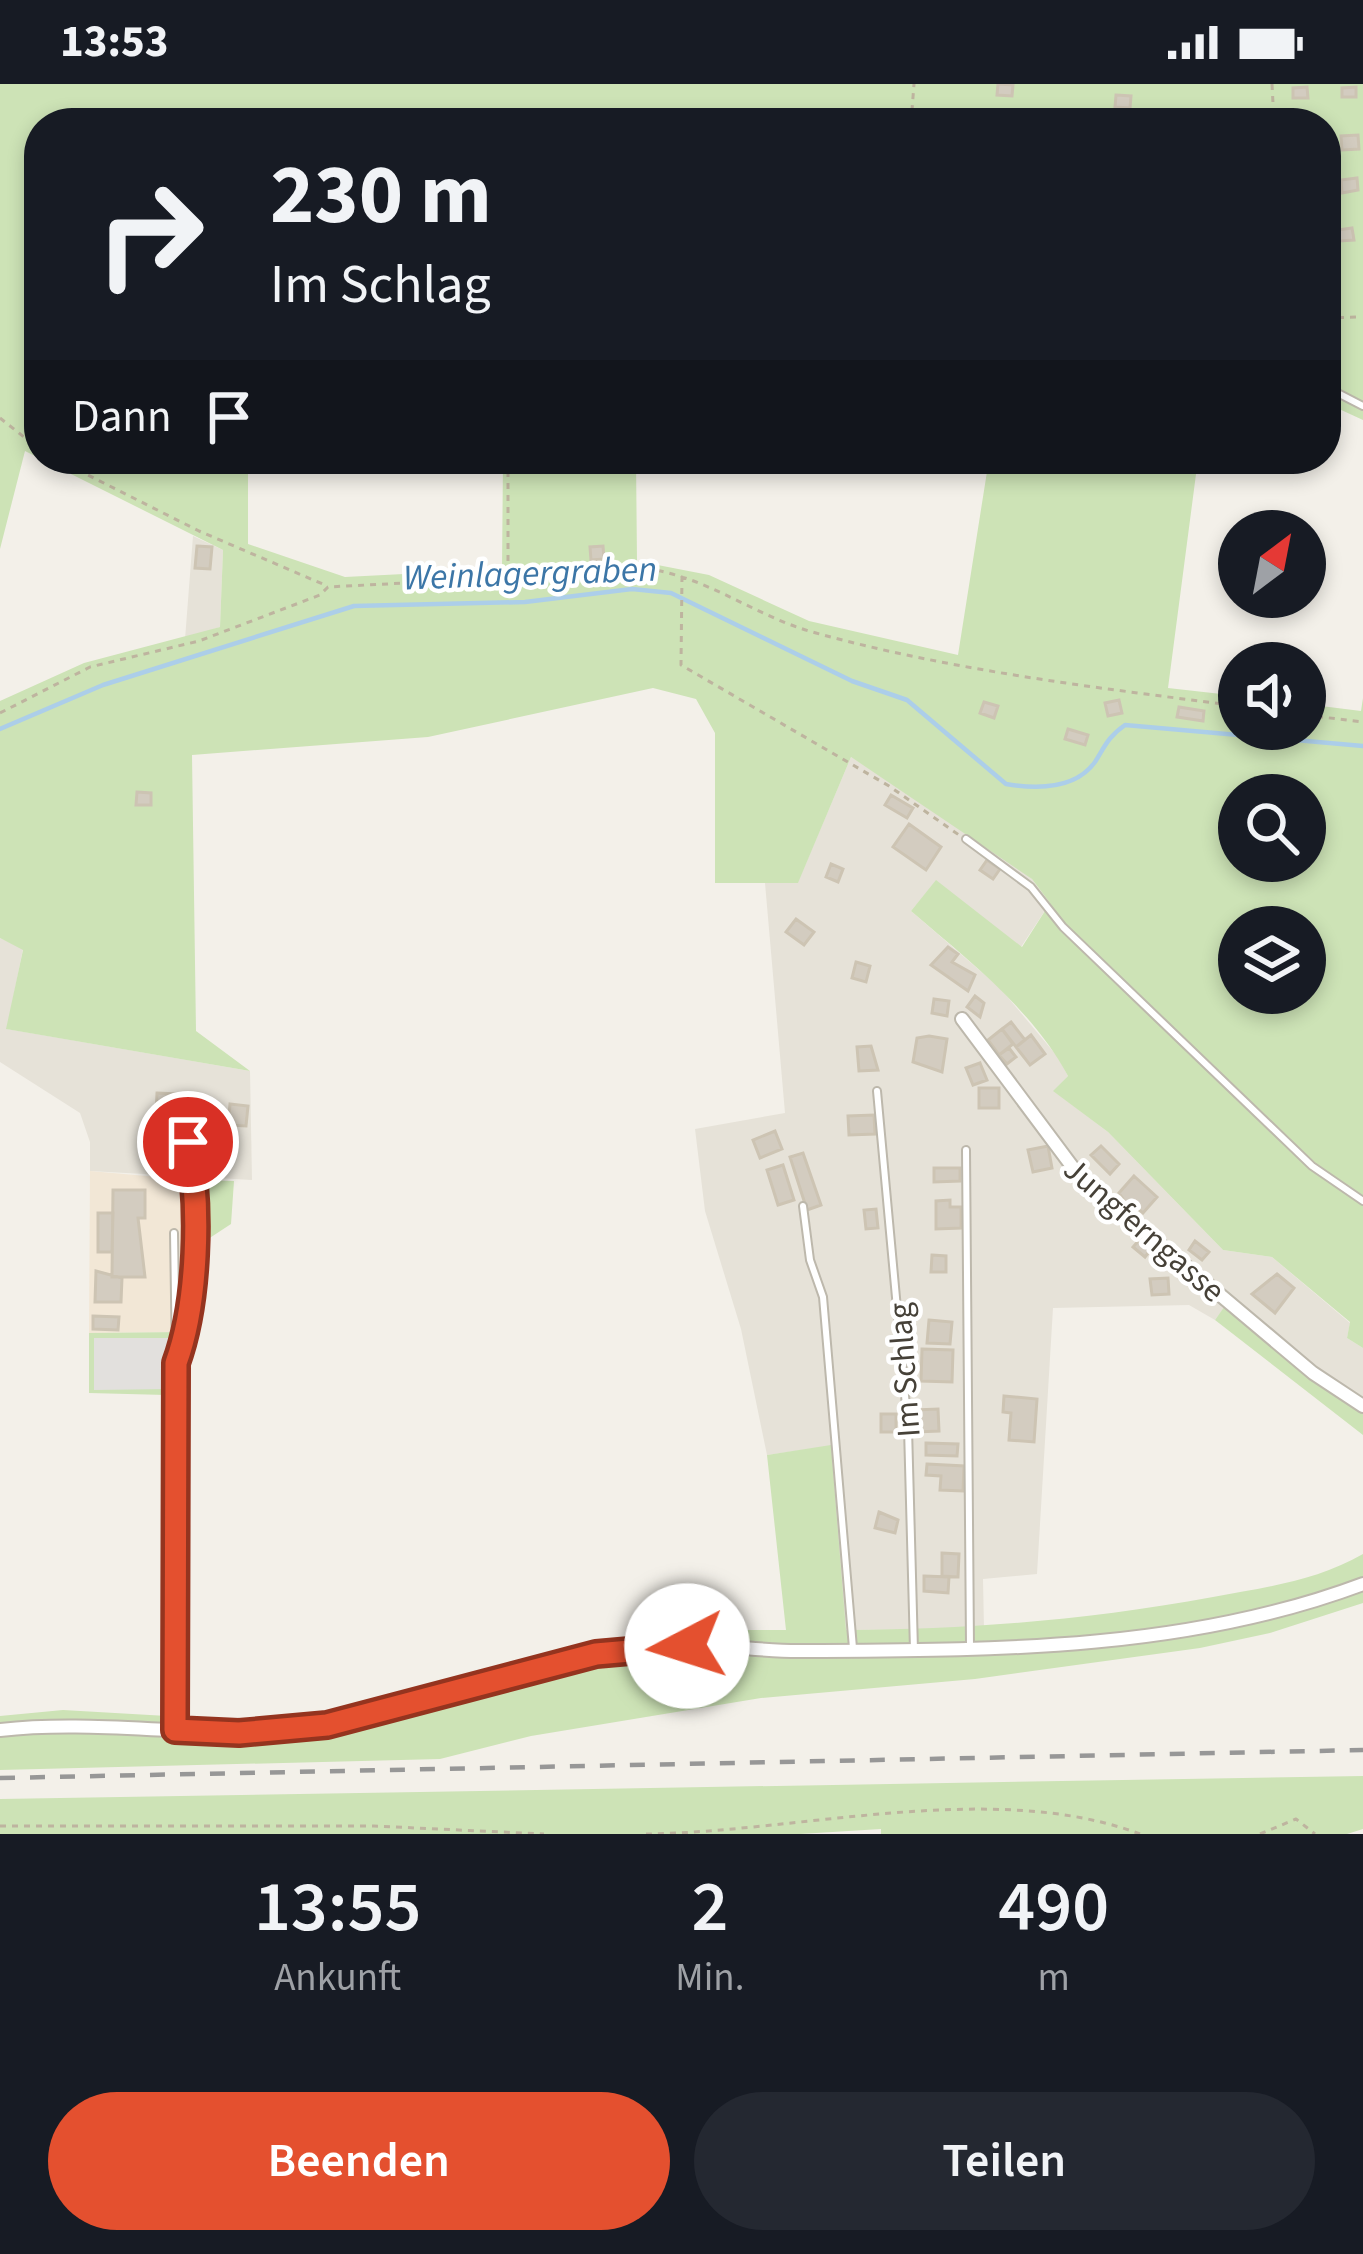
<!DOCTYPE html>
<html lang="de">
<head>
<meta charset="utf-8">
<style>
	:root { --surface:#171b24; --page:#242831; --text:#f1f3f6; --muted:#9ea1a6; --accent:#e4502f }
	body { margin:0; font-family:"Source Sans 3",sans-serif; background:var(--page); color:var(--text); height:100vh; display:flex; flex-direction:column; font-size:45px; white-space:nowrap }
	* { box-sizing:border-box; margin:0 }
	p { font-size:39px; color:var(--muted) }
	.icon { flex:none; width:66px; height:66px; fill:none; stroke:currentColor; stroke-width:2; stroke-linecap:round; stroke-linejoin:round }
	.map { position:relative; height:1750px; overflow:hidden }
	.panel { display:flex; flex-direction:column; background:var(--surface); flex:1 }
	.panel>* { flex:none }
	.banner { position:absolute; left:24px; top:24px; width:1317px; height:366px; border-radius:48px; box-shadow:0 6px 18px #0003; background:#171b24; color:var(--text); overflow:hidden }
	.needle { width:78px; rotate:32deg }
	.fabs { position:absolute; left:1218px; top:426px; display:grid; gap:24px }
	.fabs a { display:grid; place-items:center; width:108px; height:108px; border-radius:50%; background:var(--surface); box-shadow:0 6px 18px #0003; font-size:60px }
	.pin { position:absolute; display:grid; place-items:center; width:102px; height:102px; color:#fff; margin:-51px; border:6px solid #fff; border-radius:50%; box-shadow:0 3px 12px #0007 }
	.me { position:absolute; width:132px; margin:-66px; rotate:265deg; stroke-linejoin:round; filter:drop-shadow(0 0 9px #0008) }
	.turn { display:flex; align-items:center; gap:42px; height:252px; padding:0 48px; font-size:54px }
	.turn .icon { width:156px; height:156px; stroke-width:2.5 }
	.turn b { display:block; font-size:84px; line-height:102px }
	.then { display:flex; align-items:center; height:114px; padding:0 48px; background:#0003; gap:24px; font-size:45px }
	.eta { display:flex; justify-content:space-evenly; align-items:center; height:204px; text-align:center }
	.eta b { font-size:72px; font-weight:600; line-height:84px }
	.action { display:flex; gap:24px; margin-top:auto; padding:24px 48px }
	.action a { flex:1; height:138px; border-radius:72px; background:var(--accent); color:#fff; font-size:48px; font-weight:600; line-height:138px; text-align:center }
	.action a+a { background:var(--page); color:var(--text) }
	.status { display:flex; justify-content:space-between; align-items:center; height:84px; padding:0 60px; background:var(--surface); direction:ltr }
	.status svg { height:33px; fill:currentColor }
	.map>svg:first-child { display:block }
</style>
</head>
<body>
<div class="status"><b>13:53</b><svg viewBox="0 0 49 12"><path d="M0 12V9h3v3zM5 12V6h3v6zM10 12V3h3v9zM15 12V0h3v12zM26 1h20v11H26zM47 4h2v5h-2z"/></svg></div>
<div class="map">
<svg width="1363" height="1750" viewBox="0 0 1363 1750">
	<rect width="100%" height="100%" fill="#f3f0e9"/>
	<path fill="#e6e2d8" d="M193,452l30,14 -3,77 -35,12z
		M851,673l151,98 30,24 18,24 -29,44 -85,-66 -25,30 89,77 57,68 11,20 -14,15 54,41 115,118 49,7 78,66 -3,15 16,10v61l-136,-105 -12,16 -26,-15 -136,3 -16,266 -54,5 1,50 -139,1 -14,-184 -64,9 -26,-126 -36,-118 -10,-82 90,-16 -20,-230 33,-1z
		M0,854l23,11 -16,80 243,42 2,109 -162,-9v-29l-10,-29 -80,-51z"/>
	<path fill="#f2e7d6" d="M90,1087l101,9 1,43 -9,2v107l-94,1z"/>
	<path fill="#cde3b6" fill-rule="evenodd" d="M0,0h1363v336l-37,-17v-280h-1287v335l-14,-7 -25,98z
		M41,375h207v85l97,33 157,-8 1,-110h133l1,102 72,14 100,46 149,34 31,-196h209l-30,229 71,8v33h66v-25l56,7 2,-13v650l-16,-10 3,-16 -78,-65 -49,-7 -115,-118 -55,-41 15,-15c-36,-67 -100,-116 -157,-165l25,-31 86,67 28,-44 -18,-24 -181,-122 -53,126h-83v-150l-19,-34 -43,-11 -225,49 -236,18 4,276 54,40 -244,-42 17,-79 -23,-12v-237l84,-38 136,-36 3,-77zM1239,711h66v66h-66zM1239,843h66v66h-66z
		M191,1096l43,1 -3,43 -32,21 2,78 -16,47 1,348 56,3 90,-9 323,-82h131l-19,-175 64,-10 15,185c127,-1 241,-10 367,-33 53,-10 103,-16 150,-43v49l-93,30 -70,15 -225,31 -214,19 -230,38 -91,23 -440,11v-54l63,-6 104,6 -1,-321 -77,-2v-60l94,-1v-108l9,-2z
		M1227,1219l136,105v27l-148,-115z
		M1363,1692v53l-16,5h-466v-5l-81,5h-800v-35z"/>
	<path fill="#e2e0dd" d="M94,1254h74l2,51 -76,1z"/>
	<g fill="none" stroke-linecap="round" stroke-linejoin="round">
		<path stroke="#accee9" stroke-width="4.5" d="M0,645l103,-44 251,-79 171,-4 107,-13 39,4 181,88 55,19 99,84c30,5 69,6 89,-22 10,-16 13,-25 30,-37l238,21"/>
	</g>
	<path fill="#d3ccc0" stroke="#cdc4b3" stroke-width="3" d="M998,0l15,1 -1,11 -15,-1z
		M1307,3l1,11h-15v-10z
		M1356,3v10h-14v-9z
		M1116,11l15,1 -1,12 -15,-1z
		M1358,51l1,14 -17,1 -1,-14z
		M1357,94l1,12 -16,3 -1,-13z
		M1352,144l2,12 -15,1 -1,-11z
		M197,462l15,1 -2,22 -15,-1z
		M603,462l1,13 -13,1 -1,-13z
		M1119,616l3,13 -14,3 -3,-13z
		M984,618l14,4 -4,12 -14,-5z
		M1179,623l25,4 -1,10 -26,-4z
		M1068,645l20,6 -3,10 -20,-6z
		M137,708l14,1v12h-15z
		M891,711l22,13 -6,10 -22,-13z
		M909,740l32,23 -15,23 -33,-23z
		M987,776l13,9 -7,10 -13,-9z
		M831,780l12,5 -5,13 -12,-5z
		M796,835l18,13 -10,13 -18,-13z
		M948,863l10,7 -6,8 23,13 -7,16 -37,-26z
		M856,878l14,4 -4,16 -14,-4z
		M975,912l9,7 -4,14 -13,-10z
		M934,915l15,2 -2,15 -15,-3z
		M1011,938l14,18 -9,7 -14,-18z
		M1002,945l11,15 -14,11 -11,-15z
		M1031,951l14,19 -15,11 -14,-18z
		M929,952l18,3 -5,33 -29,-10 4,-24z
		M871,962l7,24 -19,1 -2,-24z
		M1009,964l7,9 -9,7 -8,-9z
		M980,979l7,17 -14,5 -7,-17z
		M979,1004h20v20h-20z
		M157,1009l41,2 -1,25 -41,-5z
		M230,1020l18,2 -2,20 -18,-1z
		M874,1031l1,19 -26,1 -1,-19z
		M775,1047l7,18 -22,9 -7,-18z
		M1048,1062l4,22 -19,4 -5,-22z
		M1101,1062l18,18 -9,10 -19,-19z
		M803,1069l18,52 -14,5 -17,-53z
		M783,1081l11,35 -16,5 -11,-35z
		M934,1084h26v13l-26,1z
		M1134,1092l23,21 -14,16 -11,-9 -3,4 -10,-15z
		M113,1106h32v28h-7l7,59h-33z
		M950,1116v7h11v21l-25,1v-28z
		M876,1125l2,19 -12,1 -2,-19z
		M98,1129h15l-1,39h-14z
		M1140,1155l12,9 -7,9 -12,-10z
		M1195,1157l14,11 -7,8 -13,-10z
		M932,1171l14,1v16h-15z
		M96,1187l26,7 -1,24h-26z
		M1277,1190l17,14 -19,25 -23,-19z
		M1168,1194l1,16 -17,1 -2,-16z
		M93,1232l26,1 -1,13 -25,-1z
		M929,1236l23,2 -2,22 -23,-1z
		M922,1265l31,1 -1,32 -31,-1z
		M1004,1312l33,3 -3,43 -25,-2 2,-27 -8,-1z
		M938,1325l1,22 -23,1 -1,-22z
		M881,1330h15v18h-15z
		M926,1359l32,1 -1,12 -31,-1z
		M927,1380l37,2 -1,25 -23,-1 1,-14 -15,-1z
		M879,1428l19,8 -3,13 -20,-5z
		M942,1469l17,1 -1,23 -16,-1z
		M924,1492l25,1 -1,16 -24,-2z"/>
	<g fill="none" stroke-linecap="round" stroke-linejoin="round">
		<defs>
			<path id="lane" d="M1326,303l37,19
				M966,755l65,48 32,40 249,239 51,35
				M877,1007l31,337 6,222
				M966,1066l4,496
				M803,1122l7,54 13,37 30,351
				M174,1149l2,127
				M176,1312v-33l15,-39 7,-136 -10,-46"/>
			<path id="street" d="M962,935l118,158 233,196 50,33
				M0,1646c109,-12 218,13 326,-5 123,-19 227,-69 354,-79 39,-2 79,5 118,5 191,-1 384,1 565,-67
				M175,1646l1,-334"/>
		</defs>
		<use href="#lane" stroke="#bdb8ac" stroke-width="10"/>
		<use href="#street" stroke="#bdb8ac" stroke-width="16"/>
		<path stroke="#beb49f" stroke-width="3" stroke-dasharray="6 6" stroke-linecap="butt" d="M1272,0l2,39
			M912,33l54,6
			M911,39l3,-39
			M1326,234l31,-1
			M0,334l39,31
			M56,375l143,72 126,54
			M508,375v118
			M682,492l-1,89 208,121 70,49
			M0,629l90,-46 109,-26 121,-46 8,-8 327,-17c59,11 104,48 161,63 138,38 282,55 423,73
			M1305,631l58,7
			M0,1742h374l170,8
			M646,1750c155,-2 348,-55 494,0
			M1260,1750l36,-15 19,15"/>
		<use href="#lane" stroke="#fff" stroke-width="6"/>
		<use href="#street" stroke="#fff" stroke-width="12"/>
		<path stroke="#979797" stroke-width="4.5" stroke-dasharray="15 15" stroke-linecap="butt" d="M0,1694l1363,-28"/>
	</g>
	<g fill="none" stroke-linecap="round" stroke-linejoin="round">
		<defs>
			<path id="route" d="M188,1058c13,63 10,161 -12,221l-1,367 64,3 88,-8 269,-71 91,-8"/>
		</defs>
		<use href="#route" stroke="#94341f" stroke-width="30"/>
		<use href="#route" stroke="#e4502f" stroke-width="21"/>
	</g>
	<g text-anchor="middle" stroke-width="9" stroke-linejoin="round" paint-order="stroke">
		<g font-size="33" fill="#464138" stroke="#fff">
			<text transform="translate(1145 1145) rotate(41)" y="12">Jungferngasse</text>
			<text transform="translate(903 1286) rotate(-94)" y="12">Im Schlag</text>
		</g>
		<g font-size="36" font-style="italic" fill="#3c76a7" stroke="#fff">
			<text transform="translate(530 488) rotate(-2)" y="13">Weinlagergraben</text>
		</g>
	</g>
</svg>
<div class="fabs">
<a><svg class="needle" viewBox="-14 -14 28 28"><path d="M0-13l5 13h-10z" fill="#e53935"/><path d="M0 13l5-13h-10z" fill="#9ea1a6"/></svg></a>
<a><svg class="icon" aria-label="sound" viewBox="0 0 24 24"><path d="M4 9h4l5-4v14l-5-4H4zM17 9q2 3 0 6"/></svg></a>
<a><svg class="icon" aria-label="search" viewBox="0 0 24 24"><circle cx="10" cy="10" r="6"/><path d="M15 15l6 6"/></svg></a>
<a><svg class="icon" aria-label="layers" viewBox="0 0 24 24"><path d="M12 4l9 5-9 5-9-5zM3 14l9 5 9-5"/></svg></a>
</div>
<div class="pin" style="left:188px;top:1058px;background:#d93025"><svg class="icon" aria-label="arrive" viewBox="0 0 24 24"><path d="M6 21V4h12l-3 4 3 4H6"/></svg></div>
<svg class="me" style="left:687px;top:1562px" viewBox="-20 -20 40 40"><circle r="19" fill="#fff"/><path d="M0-13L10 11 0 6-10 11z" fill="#e4502f"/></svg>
<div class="banner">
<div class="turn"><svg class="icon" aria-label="right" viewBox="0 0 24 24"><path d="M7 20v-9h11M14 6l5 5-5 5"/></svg><div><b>230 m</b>Im Schlag</div></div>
<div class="then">Dann<svg class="icon" aria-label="arrive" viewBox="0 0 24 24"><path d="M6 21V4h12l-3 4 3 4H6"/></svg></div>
</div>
</div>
<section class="panel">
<div class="eta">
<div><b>13:55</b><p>Ankunft</p></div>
<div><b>2</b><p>Min.</p></div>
<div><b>490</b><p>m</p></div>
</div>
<div class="action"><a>Beenden</a><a>Teilen</a></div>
</section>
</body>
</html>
